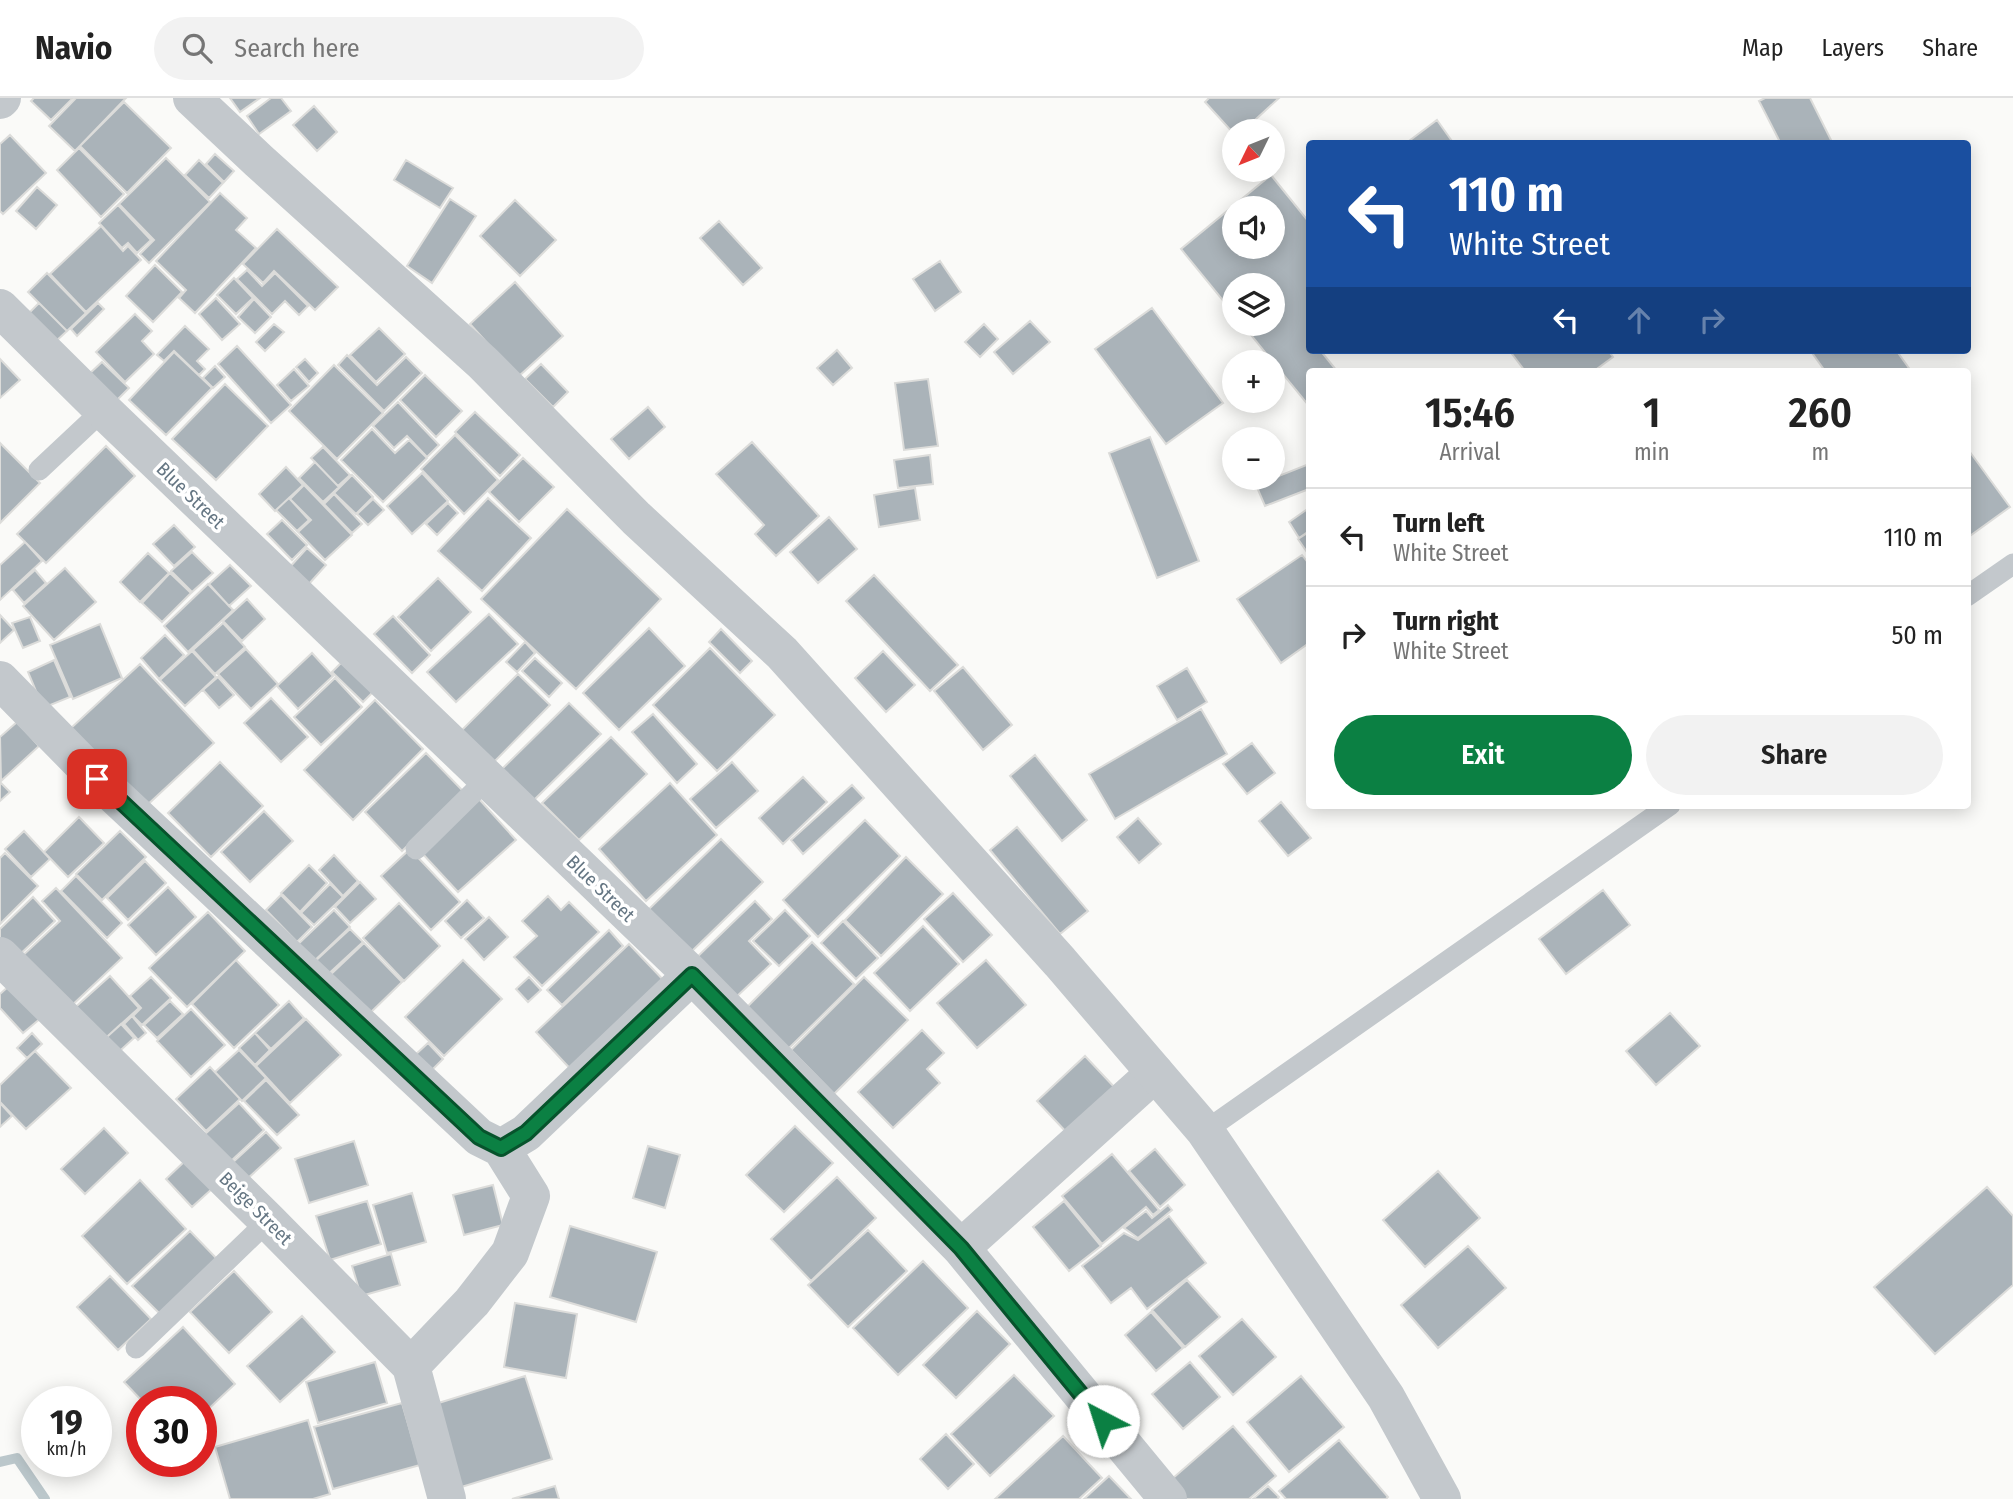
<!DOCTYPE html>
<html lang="en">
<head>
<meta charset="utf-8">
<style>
	:root { --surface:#fff; --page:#f2f2f2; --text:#222; --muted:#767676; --line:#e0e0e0; --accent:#0b8043 }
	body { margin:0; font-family:"Fira Sans Condensed",sans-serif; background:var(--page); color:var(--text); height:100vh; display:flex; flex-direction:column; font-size:26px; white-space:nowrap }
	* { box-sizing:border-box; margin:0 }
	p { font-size:23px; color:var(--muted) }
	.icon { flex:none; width:38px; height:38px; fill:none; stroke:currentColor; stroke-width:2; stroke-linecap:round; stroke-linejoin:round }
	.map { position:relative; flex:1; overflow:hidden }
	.sheet { position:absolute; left:1306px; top:270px; width:665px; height:441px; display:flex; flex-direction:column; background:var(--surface); border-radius:7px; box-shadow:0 4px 18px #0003 }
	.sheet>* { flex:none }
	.top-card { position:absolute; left:1306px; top:42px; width:665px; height:214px; border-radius:7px; box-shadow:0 4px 18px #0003; background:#1a4fa0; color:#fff; overflow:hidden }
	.needle { width:46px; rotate:227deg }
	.tools { position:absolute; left:1222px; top:21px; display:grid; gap:14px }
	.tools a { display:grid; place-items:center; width:63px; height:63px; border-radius:50%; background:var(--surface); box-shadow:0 4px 18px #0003; font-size:35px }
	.speed { position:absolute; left:21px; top:1288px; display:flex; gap:14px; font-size:35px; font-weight:700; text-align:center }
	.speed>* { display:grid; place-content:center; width:91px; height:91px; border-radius:50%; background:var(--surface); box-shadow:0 4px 18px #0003; line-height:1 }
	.speed small { font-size:18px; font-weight:400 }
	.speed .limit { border:10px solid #d22; background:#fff; color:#111 }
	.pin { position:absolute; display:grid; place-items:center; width:60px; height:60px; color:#fff; margin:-30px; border-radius:14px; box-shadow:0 4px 10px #0006 }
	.me { position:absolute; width:77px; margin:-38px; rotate:320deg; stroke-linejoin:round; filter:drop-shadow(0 0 5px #0008) }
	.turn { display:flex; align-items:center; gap:24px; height:147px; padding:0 28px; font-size:32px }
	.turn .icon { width:91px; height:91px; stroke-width:2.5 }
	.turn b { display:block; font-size:49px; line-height:60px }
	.lanes { display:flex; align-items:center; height:66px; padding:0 28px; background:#0003; justify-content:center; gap:35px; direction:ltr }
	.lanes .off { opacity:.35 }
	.eta { display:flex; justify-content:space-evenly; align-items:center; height:119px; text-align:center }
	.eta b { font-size:42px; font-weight:600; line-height:49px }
	.primary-button { display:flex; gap:14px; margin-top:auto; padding:14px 28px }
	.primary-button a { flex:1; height:80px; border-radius:42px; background:var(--accent); color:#fff; font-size:28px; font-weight:600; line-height:80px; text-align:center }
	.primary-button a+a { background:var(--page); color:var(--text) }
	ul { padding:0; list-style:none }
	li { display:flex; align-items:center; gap:21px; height:98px; padding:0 28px; border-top:2px solid var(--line) }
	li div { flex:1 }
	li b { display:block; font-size:26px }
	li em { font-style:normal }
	header { display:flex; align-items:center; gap:42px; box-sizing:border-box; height:98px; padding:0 35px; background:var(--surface); border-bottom:2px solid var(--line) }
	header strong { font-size:33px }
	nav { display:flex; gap:38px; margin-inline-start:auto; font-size:24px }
	.search { width:490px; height:63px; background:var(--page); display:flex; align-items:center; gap:18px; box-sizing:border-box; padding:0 24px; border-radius:38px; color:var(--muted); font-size:26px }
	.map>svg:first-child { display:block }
</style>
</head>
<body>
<header>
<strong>Navio</strong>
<div class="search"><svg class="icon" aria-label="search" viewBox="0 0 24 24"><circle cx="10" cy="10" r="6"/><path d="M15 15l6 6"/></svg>Search here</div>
<nav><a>Map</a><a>Layers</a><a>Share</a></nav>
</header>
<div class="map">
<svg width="2013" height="1401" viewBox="0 0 2013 1401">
	<rect width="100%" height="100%" fill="#fafaf8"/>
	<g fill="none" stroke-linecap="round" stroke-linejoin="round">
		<path stroke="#bbc7cb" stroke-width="10" d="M0,1364l17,-4 28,41"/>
	</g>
	<path fill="#aab3b9" stroke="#dcdcda" stroke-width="2" fill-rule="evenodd" d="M34,0h39l-22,22 -20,-19z
		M76,0h50l-51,53 -26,-25z
		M230,0h30l-20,14z
		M271,0h10l10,13 -32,23 -12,-18z
		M1209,0h70l-36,33h-9v3l-29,-32z
		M1765,0h45l23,46h-52l-22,-43z
		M124,4l47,46 -44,45 -47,-47z
		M314,8l23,26 -20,19 -24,-26z
		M1437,22l17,24h-49z
		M10,37l36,38 -43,41 -3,-3v-67z
		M79,50l45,46 -23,23 -44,-47z
		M215,56l19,17 -10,11 -18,-18z
		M166,60l44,44 -61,61 -9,-9 14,-14 -35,-36z
		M199,62l24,23 -14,15 -24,-23z
		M406,62l47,28 -13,20 -46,-28z
		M1271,77l38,47v128h11l17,21h-28v35l-67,-82h30v-39h-38v29l-53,-65zM1234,110h38v39h-38z
		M37,89l20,18 -21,24 -20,-18z
		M220,95l27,25 -11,12 20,18 -61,65 -16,-15 7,-8 -30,-29z
		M450,101l26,17 -44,67 -25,-17z
		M515,102l41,40 -36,36 -40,-40z
		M118,107l33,35 -14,13 -9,-10 -6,5 -23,-25z
		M719,123l43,47 -19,17 -43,-47z
		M101,128l22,25 5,-5 13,14 -55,52 -36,-38z
		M277,131l61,58 -23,23 -41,-39 -11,12 -20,-19z
		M940,163l21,31 -26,19 -22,-32z
		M155,167l27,27 -29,30 -27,-26z
		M247,172l15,16 13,-13 33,33 -9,9 -14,-14 -13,13 -35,-35z
		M47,175l39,40 -19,18 -39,-39z
		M234,180l19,20 -17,16 -19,-19z
		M515,184l48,54 -45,41 -48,-53z
		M216,200l24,26 -18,16 -23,-26z
		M254,201l17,18 -16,16 -17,-16z
		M39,205l28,28 -13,12 -27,-28z
		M98,205l6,6 -27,27 -6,-7z
		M1152,210l71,95 -57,41 -71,-95z
		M135,216l17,17 -10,10 12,13 -29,28 -29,-30z
		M1030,223l20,21 -37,32 -19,-22z
		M274,226l10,8 -19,19 -9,-9z
		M984,226l14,15 -18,18 -15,-15z
		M185,228l24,23 -12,12 8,8 -6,6 -25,-24 -10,10 -7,-6z
		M379,230l26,26 -29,28 -26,-27z
		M237,248l54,59 -20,18 -53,-59z
		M837,252l15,18 -19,17 -16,-17z
		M1509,252h99l5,7 -19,14h-69z
		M1810,252h86l15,21h-86z
		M174,254l38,36 -46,47 -37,-35z
		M347,257l30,30 29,-28 16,16 -38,38 -46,-46z
		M0,261l20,21 -20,18z
		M305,261l13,14 -9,9 -13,-15z
		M102,264l27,26 -14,14 -27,-27z
		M541,266l27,28 -15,15 -28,-28z
		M334,267l49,48 -46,46 -48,-48z
		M215,268l10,11 -12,11 -10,-10z
		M294,271l15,17 -18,15 -14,-16z
		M425,277l37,36 -26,26 -36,-37z
		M928,281l10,67 -34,4 -9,-67z
		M225,286l43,42 -52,54 -44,-41z
		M398,304l41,43 -12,12 -20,-21 -13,12 -21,-22z
		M648,309l17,20 -36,32 -18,-20z
		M475,314l45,43 -20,21 -45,-44z
		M372,331l23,24 14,-13 18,18 -44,44 -42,-42z
		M455,337l43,45 -34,34 -43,-45z
		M1150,339l49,124 -42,17 -48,-125z
		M752,344l67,74 -43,40 -21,-22 9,-9 -48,-51z
		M0,345l40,40 -40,40z
		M106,348l29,30 -89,87 -29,-29z
		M323,349l27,28 -12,11 -27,-28z
		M1967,350l43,59 -43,31z
		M930,357l3,29 -35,4 -4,-28z
		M523,360l31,29 -35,35 -30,-30z
		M315,364l24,25 -16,15 -24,-24z
		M1309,366v25l-44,17 -9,-21z
		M286,369l17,18 -28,26 -16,-17z
		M422,375l26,28 -36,33 -25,-28z
		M352,377l21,22 -17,17 -22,-21z
		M304,387l48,50 -27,25 -27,-28 13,-12 -21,-21z
		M915,390l5,32 -41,7 -5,-32z
		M334,396l28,30 -10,9 -28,-29z
		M289,400l20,22 -12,11 -21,-21z
		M488,400l43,40 -49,53 -44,-40z
		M373,401l11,11 -16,15 -11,-11z
		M448,405l10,10 -21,22 -11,-11z
		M1309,410v23l-10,7 -10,-16z
		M567,411l94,90 -85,90 -95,-90z
		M829,419l28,32 -39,34 -28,-31z
		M282,422l25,25 -15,15 -25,-26z
		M174,427l21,22 -21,19 -21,-22z
		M1309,434v23l-11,-16z
		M25,444l17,19 -42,39v-35z
		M307,450l19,17 -18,20 -19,-17z
		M192,454l21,21 -21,19 -21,-21z
		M148,455l21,20 -29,29 -20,-20z
		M1302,457l7,9v79l-28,20 -44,-64z
		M230,467l21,21 -22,20 -20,-22z
		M65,470l31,34 -42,38 -31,-34z
		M35,472l11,13 -22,20 -11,-13z
		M170,475l21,20 -29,29 -20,-19z
		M874,477l84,90 -28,26 -84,-90z
		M438,480l33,34 -40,39 -33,-34z
		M208,486l25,26 -45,42 -24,-26z
		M247,501l18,20 -23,22 -19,-20z
		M489,516l29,30 -62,58 -29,-30z
		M0,517l14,15 -14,13z
		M393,518l37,39 -18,18 -38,-39z
		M30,519l10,24 -17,7 -11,-25z
		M223,525l22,24 -30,27 -22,-24z
		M100,526l22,54 -49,21 -23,-54z
		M649,530l36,38 -66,64 -36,-37z
		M721,531l31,32 -12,12 -31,-31z
		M165,537l19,20 -25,24 -18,-21z
		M525,544l10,11 -18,19 -11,-10z
		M710,550l65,67 -58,56 -64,-66z
		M246,551l32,35 -27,25 -33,-35z
		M192,553l24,26 -31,29 -25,-26z
		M883,553l32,34 -29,27 -31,-34z
		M312,555l21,23 -35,33 -21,-23z
		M535,560l27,25 -13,14 -27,-26z
		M54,562l16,37 -27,11 -15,-36z
		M342,564l31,30 -10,10 -31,-30z
		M140,566l74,79 -70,65 -74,-79z
		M963,569l49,58 -29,25 -49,-59z
		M1187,570l20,34 -30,18 -20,-34z
		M518,576l32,31 -61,62 -32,-32z
		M218,579l16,18 -15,13 -16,-18z
		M335,580l27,29 -41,38 -27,-28z
		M271,600l37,39 -27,25 -37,-39z
		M375,602l48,49 -70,71 -49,-50z
		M569,605l32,31 -67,66 -32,-31z
		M1201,611l26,45 -112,65 -26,-45z
		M653,616l44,50 -20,19 -45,-51z
		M17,624l22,24 -38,35 -1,-44z
		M611,639l36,37 -68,66 -37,-37z
		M1252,645l23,30 -28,21 -24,-30z
		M426,655l38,39 -62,59 -37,-39z
		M1035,657l52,65 -25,21 -52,-65z
		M220,664l43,44 -52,51 -43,-44z
		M732,664l26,29 -42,37 -26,-29z
		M803,679l24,25 -44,42 -24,-26z
		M0,684l10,10 -10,9z
		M670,685l47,52 -71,66 -47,-52z
		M852,687l12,13 -61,56 -12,-14z
		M479,701l37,41 -58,52 -37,-40z
		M1281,704l30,36 -23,18 -29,-35z
		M264,713l29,30 -43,41 -29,-30z
		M79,719l25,26 -36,34 -24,-25z
		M1138,720l23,26 -22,19 -22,-26z
		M865,722l35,36 -82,81 -35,-37z
		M1017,729l71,84 -28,23 -70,-84z
		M24,733l26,28 -19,18 -26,-28z
		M120,733l26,26 -44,43 -26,-26z
		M721,741l42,43 -72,70 -42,-43z
		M410,751l50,53 -29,28 -50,-54z
		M5,755l33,33 -38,38v-66z
		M334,757l24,26 -15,15 -24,-26z
		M906,759l37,37 -62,62 -36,-36z
		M145,763l21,22 -38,37 -21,-22z
		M309,767l18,18 -27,29 -19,-19z
		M76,778l46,47 -15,15 -46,-47z
		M360,784l16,17 -26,24 -15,-16z
		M330,786l13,13 -29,28 -13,-12z
		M168,789l28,30 -40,38 -28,-30z
		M56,790l66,70 -55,52 -48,-51 41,-38 -18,-20z
		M1603,792l27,35 -64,49 -27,-35z
		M953,795l39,42 -29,27 -39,-43z
		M281,797l31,32 -15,15 -31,-32z
		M548,798l13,14 8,-8 30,30 -57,54 -28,-29 23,-21 -15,-15z
		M33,799l22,24 -41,39 -14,-14v-17z
		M467,802l17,18 -23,20 -16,-17z
		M755,803l17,18 -23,22 22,23 -39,37 -38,-41z
		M399,805l41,43 -36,35 -41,-43z
		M334,812l16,17 -40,38 -16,-17z
		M785,812l25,26 -31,30 -26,-25z
		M208,814l37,39 -58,56 -38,-39z
		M489,819l19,20 -24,23 -19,-21z
		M843,823l35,37 -22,21 -35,-36z
		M923,828l36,38 -49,47 -36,-38z
		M350,831l13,13 -40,37 -12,-14z
		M609,832l14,16 -61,59 -15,-15z
		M812,844l42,42 -72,71 -42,-41z
		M364,845l38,39 -35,34 -39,-39z
		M629,846l41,43 -94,88 -40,-43z
		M236,862l43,45 -45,43 -42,-44z
		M463,862l39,39 -58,57 -39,-39z
		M986,862l40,45 -49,43 -40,-45z
		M110,878l29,32 -40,36 -29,-32z
		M151,879l20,21 -29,27 -9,-9 8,-8 -11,-12z
		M529,879l12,13 -13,12 -12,-13z
		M864,879l44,43 -74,74 -43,-44z
		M10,887l31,33 -18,15 -23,-25v-14z
		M170,903l13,13 -26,24 -13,-13z
		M289,903l15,17 -33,31 -16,-16z
		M191,911l34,36 -34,32 -34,-36z
		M1670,915l30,33 -44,39 -30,-34z
		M132,918l14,17 -8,7 -14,-16z
		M306,921l35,36 -51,48 -34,-37z
		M121,926l13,14 -23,21 -13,-14z
		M922,932l22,23 -17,16 13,14 -47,45 -35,-36z
		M32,935l10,11 -15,14 -10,-10z
		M255,935l15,17 -15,15 -16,-17z
		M428,945l15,16 -13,13 -16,-16z
		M239,952l27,28 -24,23 -27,-29z
		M35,953l36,37 -45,41 -26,-27v-17z
		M1085,958l32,34 -48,45 -32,-34z
		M210,969l30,32 -34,32 -30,-32z
		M266,982l33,35 -22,20 -33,-34z
		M0,1005l12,13 -12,11z
		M239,1005l25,27 -34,32 -26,-27z
		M795,1028l38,37 -49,49 -38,-37z
		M104,1030l24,25 -43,41 -24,-25z
		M266,1034l15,16 -35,32 -15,-16z
		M354,1043l14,44 -59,18 -14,-44z
		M648,1048l32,9 -15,53 -32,-10z
		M1155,1051l30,36 -25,22 -31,-36z
		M1112,1056l47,56 -6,5 -7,-8 -44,37 -40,-48z
		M186,1062l27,28 -21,19 -26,-28z
		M1438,1073l42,47 -55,49 -42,-47z
		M837,1079l39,41 -65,63 -40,-42z
		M140,1082l46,49 -59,55 -45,-48z
		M493,1087l10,40 -39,10 -11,-40z
		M1987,1089l26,29v69l-78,69 -61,-67z
		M412,1095l14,49 -39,11 -14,-48z
		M367,1103l14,43 -51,16 -14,-44z
		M1064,1103l37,45 -32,25 -36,-44z
		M1168,1107l4,5 -34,28 -14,-10 22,-17 6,7z
		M1169,1118l37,47 -59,46 -16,-21 -20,15 -29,-37 42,-33 14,7z
		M570,1128l87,26 -21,70 -86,-25z
		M868,1132l39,41 -59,56 -40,-42z
		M190,1133l28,29 -57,55 -29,-29z
		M1468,1148l38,42 -68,60 -37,-43z
		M391,1156l9,31 -39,11 -9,-30z
		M923,1163l45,47 -70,67 -45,-47z
		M234,1173l38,41 -43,41 -39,-41z
		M110,1178l41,43 -33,31 -41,-43z
		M1187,1182l33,37 -35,30 -33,-37z
		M515,1205l62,11 -11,64 -62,-11z
		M977,1213l33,33 -54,54 -33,-33z
		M1151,1214l32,36 -27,23 -31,-36z
		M302,1218l33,36 -55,50 -33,-36z
		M1242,1221l34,38 -43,38 -34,-39z
		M183,1229l52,57 -34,32v-14h-58l-19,-20z
		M375,1264l12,41 -69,20 -12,-41z
		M1190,1264l30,35 -37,32 -31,-35z
		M1014,1277l40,41 -64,60 -39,-42z
		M525,1278l27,83 -97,30 -26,-83z
		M1301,1278l43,51 -55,45 -42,-50z
		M402,1305l18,62 -87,24 -19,-62z
		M308,1322l22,74 -17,5h-83l-15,-52z
		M1233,1328l43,50 -27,23h-71l-13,-14z
		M946,1336l28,30 -26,25 -28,-30z
		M1063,1338l39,42 -23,21h-84z
		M1339,1342l49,57 -2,2h-100l-7,-8z
		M1109,1378l22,23h-47z
		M555,1388l4,13h-47z
		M1268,1388l11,11 -2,2h-24z"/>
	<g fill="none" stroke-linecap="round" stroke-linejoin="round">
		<path stroke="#c3c8cc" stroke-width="21" d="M39,372l64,-60
			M1967,498l46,-32
			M416,751l71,-70
			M1205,1033l465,-326
			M136,1250l132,-127"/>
		<path stroke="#c3c8cc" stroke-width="38" d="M0,2l2,-2
			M0,210l103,102 589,565 269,273 207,251
			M0,582l97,99 382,358 22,11 25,-15 166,-158
			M0,858l268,265 143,145 36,133
			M961,1150l194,-175
			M411,1268l61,-64 38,-49 21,-57 -30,-48"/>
		<path stroke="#c3c8cc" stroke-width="38" d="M192,0l67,63 224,202 153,155 146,135 278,309 145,169 181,266 56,102"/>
	</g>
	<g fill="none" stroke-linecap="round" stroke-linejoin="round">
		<defs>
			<path id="route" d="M97,681l382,358 22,11 25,-15 166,-158 269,273 142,173"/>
		</defs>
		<use href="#route" stroke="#07532c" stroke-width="18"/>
		<use href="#route" stroke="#0b8043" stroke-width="12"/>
	</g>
	<g text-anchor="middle" stroke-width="7" stroke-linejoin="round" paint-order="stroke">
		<g font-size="19" fill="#657683" stroke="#fff">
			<text transform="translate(191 397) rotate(44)" y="7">Blue Street</text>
			<text transform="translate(601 790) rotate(44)" y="7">Blue Street</text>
			<text transform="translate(256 1110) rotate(45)" y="7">Beige Street</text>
		</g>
	</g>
</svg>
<div class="tools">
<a><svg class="needle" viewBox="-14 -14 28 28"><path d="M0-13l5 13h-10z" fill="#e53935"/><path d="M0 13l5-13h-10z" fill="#767676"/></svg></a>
<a><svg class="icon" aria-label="sound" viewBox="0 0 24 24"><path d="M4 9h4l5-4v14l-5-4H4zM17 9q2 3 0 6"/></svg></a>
<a><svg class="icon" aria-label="layers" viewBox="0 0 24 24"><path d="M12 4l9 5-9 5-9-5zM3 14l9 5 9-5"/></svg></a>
<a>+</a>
<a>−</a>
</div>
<div class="speed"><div>19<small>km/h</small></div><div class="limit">30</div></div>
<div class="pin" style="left:97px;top:681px;background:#d93025"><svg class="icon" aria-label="arrive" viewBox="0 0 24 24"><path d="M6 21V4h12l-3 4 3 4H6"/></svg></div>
<svg class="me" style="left:1103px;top:1323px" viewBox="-20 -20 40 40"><circle r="19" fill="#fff"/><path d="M0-13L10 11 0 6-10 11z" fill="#0b8043"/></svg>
<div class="top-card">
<div class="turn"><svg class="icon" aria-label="left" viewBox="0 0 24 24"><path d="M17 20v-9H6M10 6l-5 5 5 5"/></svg><div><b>110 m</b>White Street</div></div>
<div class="lanes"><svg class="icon" aria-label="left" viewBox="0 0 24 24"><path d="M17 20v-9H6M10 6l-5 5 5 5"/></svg><svg class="icon off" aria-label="ahead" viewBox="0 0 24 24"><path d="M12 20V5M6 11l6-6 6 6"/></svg><svg class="icon off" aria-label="right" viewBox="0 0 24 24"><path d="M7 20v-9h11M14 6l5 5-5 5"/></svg></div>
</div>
<section class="sheet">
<div class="eta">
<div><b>15:46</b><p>Arrival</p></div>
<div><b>1</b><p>min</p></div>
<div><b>260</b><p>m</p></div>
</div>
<ul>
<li><svg class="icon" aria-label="left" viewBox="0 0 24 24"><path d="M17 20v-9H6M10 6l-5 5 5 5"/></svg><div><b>Turn left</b><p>White Street</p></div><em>110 m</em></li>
<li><svg class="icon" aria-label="right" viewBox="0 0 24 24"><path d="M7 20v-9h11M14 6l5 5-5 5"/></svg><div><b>Turn right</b><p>White Street</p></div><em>50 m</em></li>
</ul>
<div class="primary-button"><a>Exit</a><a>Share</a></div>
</section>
</div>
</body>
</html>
